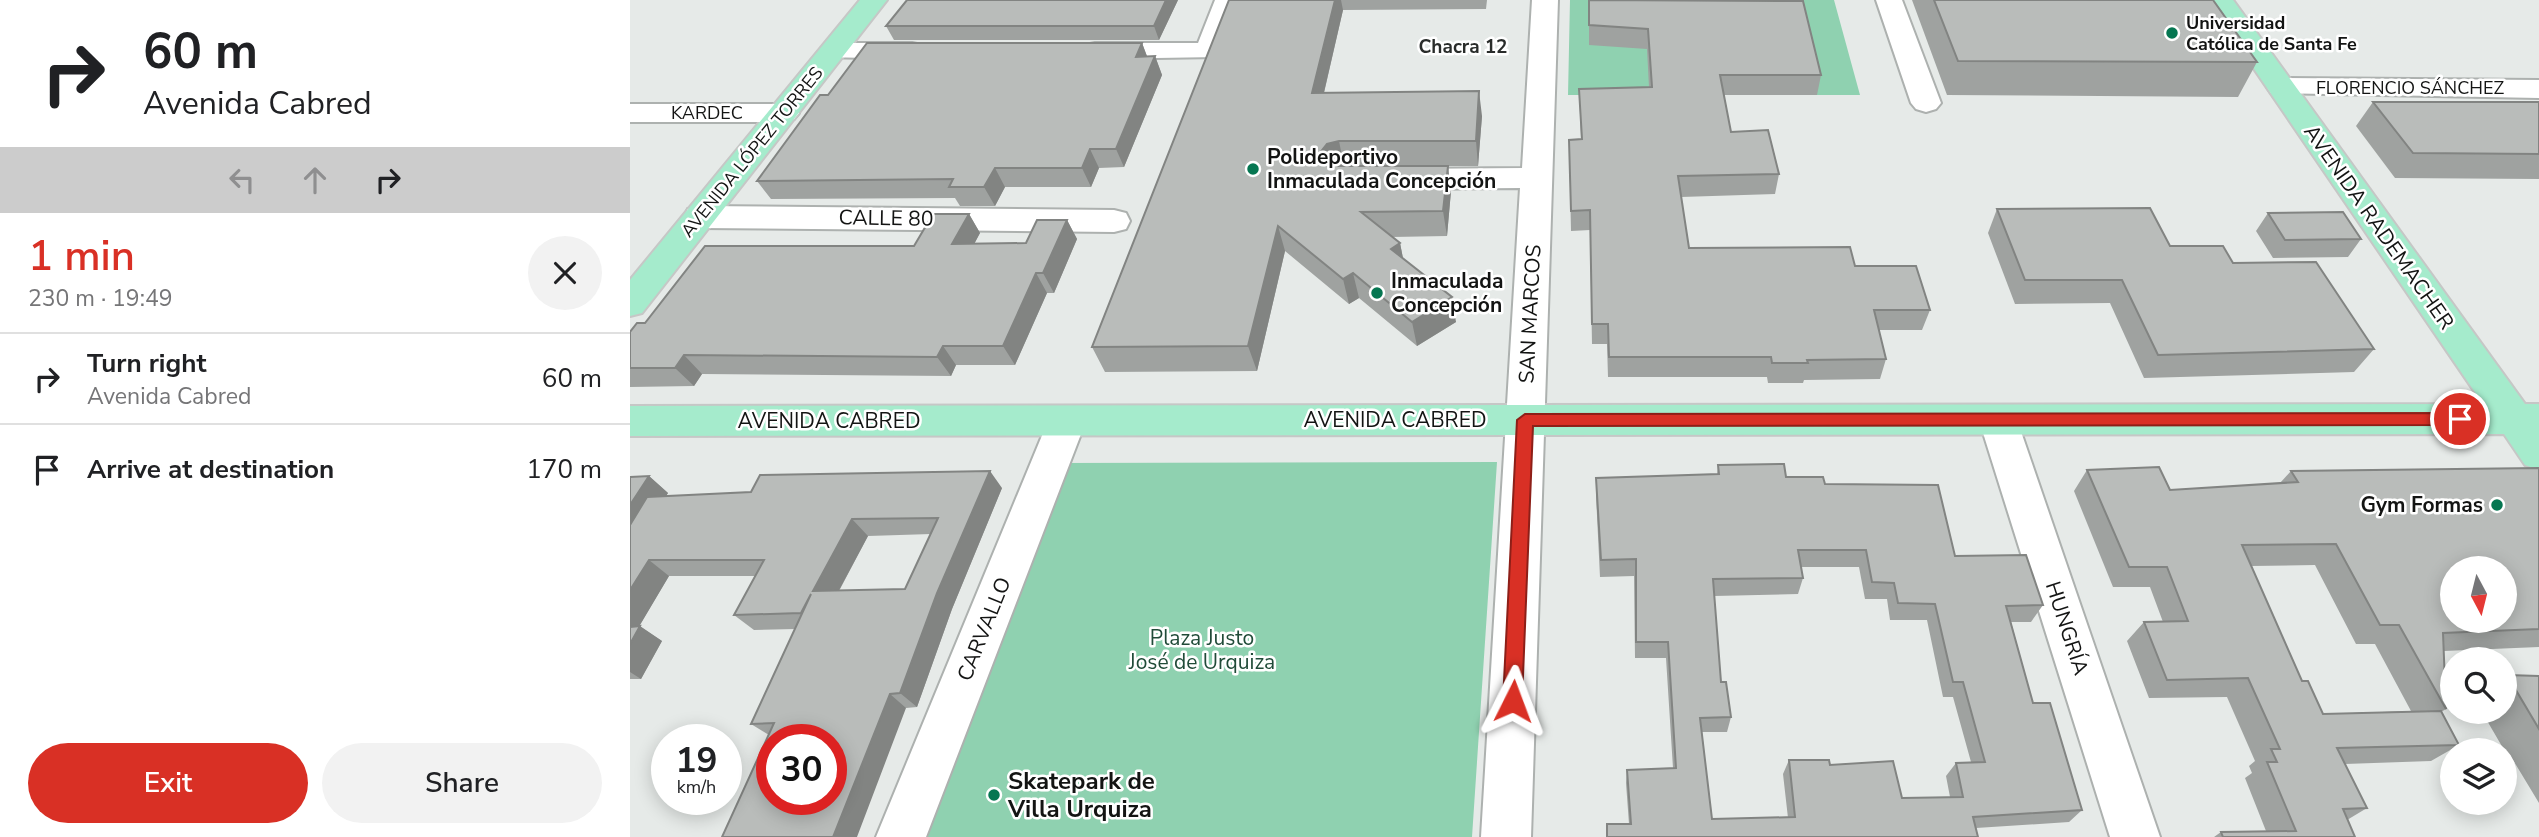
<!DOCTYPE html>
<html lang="en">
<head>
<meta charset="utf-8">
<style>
	:root { --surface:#fff; --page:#f2f2f2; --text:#202124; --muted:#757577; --line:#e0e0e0; --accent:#d93025 }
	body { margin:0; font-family:"Nunito Sans",sans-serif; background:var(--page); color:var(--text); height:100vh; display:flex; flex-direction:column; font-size:26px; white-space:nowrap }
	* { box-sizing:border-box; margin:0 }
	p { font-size:23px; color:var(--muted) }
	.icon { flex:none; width:38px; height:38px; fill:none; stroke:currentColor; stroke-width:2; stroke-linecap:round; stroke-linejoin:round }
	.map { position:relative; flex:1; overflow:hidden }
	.panel { display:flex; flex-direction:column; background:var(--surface); width:630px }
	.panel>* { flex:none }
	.banner { background:#fff; color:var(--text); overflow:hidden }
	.needle { width:46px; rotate:173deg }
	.buttons { position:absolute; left:1810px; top:556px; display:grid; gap:14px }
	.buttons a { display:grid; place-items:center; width:77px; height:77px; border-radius:50%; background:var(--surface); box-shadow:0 4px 18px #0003; font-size:35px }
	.speed { position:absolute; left:21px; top:724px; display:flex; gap:14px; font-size:35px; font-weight:700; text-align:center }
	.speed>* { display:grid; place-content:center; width:91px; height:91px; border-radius:50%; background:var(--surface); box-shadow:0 4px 18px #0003; line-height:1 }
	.speed small { font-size:18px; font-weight:400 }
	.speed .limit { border:10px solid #d22; background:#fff; color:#111 }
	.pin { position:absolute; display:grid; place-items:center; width:60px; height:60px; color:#fff; margin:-30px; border:4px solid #fff; border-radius:50%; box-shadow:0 2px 7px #0007 }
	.me { position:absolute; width:77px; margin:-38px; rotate:3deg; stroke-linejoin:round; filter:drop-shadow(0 0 5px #0008) }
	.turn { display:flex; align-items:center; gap:24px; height:147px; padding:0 28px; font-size:32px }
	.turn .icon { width:91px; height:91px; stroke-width:2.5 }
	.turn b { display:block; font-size:49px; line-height:60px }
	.lanes { display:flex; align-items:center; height:66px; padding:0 28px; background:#0003; justify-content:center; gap:35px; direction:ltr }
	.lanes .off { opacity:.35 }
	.round { display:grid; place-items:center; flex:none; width:74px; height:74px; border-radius:37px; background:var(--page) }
	.overview { display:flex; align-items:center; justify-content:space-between; height:119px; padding:0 28px }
	h1 { font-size:42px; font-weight:600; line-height:52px; color:var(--accent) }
	.action { display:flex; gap:14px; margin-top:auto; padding:14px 28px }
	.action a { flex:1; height:80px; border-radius:42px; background:var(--accent); color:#fff; font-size:28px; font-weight:600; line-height:80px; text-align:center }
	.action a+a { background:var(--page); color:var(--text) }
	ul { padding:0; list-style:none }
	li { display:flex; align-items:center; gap:21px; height:91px; padding:0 28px; border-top:2px solid var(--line) }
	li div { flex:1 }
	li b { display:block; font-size:26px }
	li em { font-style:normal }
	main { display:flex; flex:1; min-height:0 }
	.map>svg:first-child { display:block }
</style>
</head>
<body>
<main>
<section class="panel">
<div class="banner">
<div class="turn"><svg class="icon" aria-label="right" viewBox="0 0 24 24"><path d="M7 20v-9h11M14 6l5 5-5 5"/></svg><div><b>60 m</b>Avenida Cabred</div></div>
<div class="lanes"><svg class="icon off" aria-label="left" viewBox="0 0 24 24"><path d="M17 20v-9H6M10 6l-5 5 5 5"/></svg><svg class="icon off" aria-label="ahead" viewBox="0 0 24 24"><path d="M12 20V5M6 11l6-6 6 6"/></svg><svg class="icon" aria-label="right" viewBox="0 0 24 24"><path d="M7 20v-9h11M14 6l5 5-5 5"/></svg></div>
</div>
<div class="overview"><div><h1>1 min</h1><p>230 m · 19:49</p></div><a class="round"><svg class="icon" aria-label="close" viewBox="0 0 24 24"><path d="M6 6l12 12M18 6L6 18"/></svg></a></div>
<ul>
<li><svg class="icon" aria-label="right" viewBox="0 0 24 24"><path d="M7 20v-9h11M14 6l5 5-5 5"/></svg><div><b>Turn right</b><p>Avenida Cabred</p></div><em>60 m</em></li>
<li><svg class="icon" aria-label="arrive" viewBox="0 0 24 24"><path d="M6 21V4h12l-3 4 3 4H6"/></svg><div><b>Arrive at destination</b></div><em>170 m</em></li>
</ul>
<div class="action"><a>Exit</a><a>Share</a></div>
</section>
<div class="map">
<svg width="1909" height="837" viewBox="0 0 1909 837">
	<rect width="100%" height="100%" fill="#e6eae8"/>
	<path fill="#8fd1b0" d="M940,0h264l26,95h-292z
		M867,462l-25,375h-565l152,-374z"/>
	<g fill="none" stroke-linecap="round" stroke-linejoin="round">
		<defs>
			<path id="minor" d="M585,0h26l-23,57 -123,2 -10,-2 -4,-6 4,-6 10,-2h103z
				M902,0h26l-27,837h-50l39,-649 -121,1 -11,-3 -5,-7 5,-7 11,-3 123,-1z
				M1246,0h26l39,103 -5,6 -10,3 -10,-3 -5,-6z
				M204,43h78l10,2 4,6 -4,6 -10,2 -88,-2 -4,-6 4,-6z
				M1651,78l258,2v18l-268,-5 -4,-6 4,-6z
				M0,104h154l10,3 5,6 -5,6 -10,3h-154z
				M70,206l414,4 12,3 4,8 -4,8 -12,3 -414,-4 -12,-3 -4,-8 4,-8z
				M1368,405l14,4 5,11 143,417h-50l-131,-417 5,-11z
				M437,406l14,4 5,11 -160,416h-50l172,-416 5,-11z"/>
			<path id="major" d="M230,0h27l-245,313 -12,3v-36z
				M1577,0h26l292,404h14v66l-14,-5 -21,-31 -1874,2v-30l1853,-2z"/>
		</defs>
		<use href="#minor" stroke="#adb1af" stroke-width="4"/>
		<use href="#major" stroke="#c6c7c6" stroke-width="4"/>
		<use href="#minor" fill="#fff" fill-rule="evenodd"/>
		<use href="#major" fill="#a5ebcc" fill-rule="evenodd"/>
	</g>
	<path fill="#9fa2a0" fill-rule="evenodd" d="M548,0l-19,40h-265l-8,-14z
		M599,0h258l-1,9 -143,1 -19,83 158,23 -4,50h-134l107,25 -4,45 -55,1 8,6 3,15 53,64 -39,24 -58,-48 -10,6 -64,-53 -28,120 -152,1 -13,-25z
		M959,0l78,1 154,74 -4,20h-93l7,37 48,42 -4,20 -94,3 8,51 166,18 75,44 -8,20h-43l7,29 -6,20 -76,1 -1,3h-35l-1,-6h-159l-1,-33h-15l-2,-114 -19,1 -2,-91 12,-1 -2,-50 70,-2 -2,-38 -58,-4z
		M1282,0h301l44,62 -19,35 -291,-2z
		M512,43l5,13h8l7,19 -38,92 -25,1 -8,19h-86l-10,19h-35l-5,-8 -184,1 -14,-18 71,-86z
		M1743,102h166v77l-144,-1 -39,-52z
		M1367,209l173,37 63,17 141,86 -20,23 -210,6 -34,-75 -95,1 -27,-71z
		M1638,213l93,26 -13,18 -75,1 -17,-27z
		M339,214l11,19 -6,11 52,-1 41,-23 10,19 -23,54h-7l-32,72h-59l-5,11 -249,-2 -8,12 -64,1v-55l15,-9 269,-77z
		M1088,465l107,19 218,121 -12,17h-20l22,81 49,107 -13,12 -93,6 2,9h-372l1,-13h22l-3,-41 1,-13 46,-2 -7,-110h-31l-1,-82 -34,1 -4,-82v-17l121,-3zM1171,567h58l6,32h22l3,21h37l16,77h10l18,65 -15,1 -10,13 4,21 -48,1 -72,-33 -41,-5 -6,14 5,44 -76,1 -10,-87h25l4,-15 -10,-35 -7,-86 84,-2 5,-16z
		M1909,468v179l-95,4 2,58 -5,3 18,33 -28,16 -86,3 22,44 -20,12 8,17h-141l7,-5 45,-1 -21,-53 7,-5 -3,-7 6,-5 -28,-64 -78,1 -22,-57 17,-19h19l-13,-35h-37l-39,-96 13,-21 83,20 110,-7 11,-12zM1685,565l41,79h19l36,67 -88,3 -21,-33 -51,-115z
		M19,476l19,17 -2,3 336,-8 -50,121 -35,98 -11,1 -137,27 -18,-11 44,-95 -41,1 -20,-15 21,-39h-86l-30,50 23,15 -21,38h-11v-202zM301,534l-26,55 -66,2 29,-55z
		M1877,675l32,1v127l-29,-48h-3l-25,-43h22v-35z"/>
	<path fill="#828482" d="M536,0h12l-19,40 -5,-14z
		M705,0h6l2,10 -25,108 -6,-25z
		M512,43l7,19 -13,-5z
		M525,56l7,19 -38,92 -8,-18z
		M849,91l3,25 -4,50 -2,-25z
		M709,141l5,25 -19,13 -6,-25 8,-10z
		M460,149l9,19 -8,19 -9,-19z
		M818,166l3,25 -4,45 -4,-25z
		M365,168l10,19 -10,19 -11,-19z
		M339,214l11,19 -16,30 -12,-19z
		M437,220l10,19 -23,54 -11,-20z
		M648,226l7,25 -28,120 -9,-25z
		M770,243l5,26 -14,-20z
		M406,273l11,20 -32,72 -12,-19z
		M723,273l6,25 -10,6 -6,-25z
		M822,297l4,25 -39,24 -5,-24z
		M313,346l13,19 -5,11 -14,-19z
		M54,355l18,19 -8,12 -19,-18z
		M360,471l12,17 -50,121 -35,98 -17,-14 37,-100z
		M19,476l19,17 -29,46 -9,-7v-27z
		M222,519l16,17 -38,71 -17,-16z
		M19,560l20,16 -39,66v-52z
		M10,626l22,15 -21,38 -11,-7v-28z
		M260,694l16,14 -49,129h-24z"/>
	<path fill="#b9bcba" stroke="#828482" stroke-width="2" fill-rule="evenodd" d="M277,0h259l-12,26h-268z
		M599,0h106l-23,93 167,-2 -3,50h-137l-12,3 -8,10 7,9 12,3h110l-5,45 -82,1 39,31 -9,6 61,48 -40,25 -59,-49 -10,6 -65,-53 -30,120 -156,1z
		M959,0l214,1 18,74h-101l11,57 37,-2 11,44 -101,2 11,72 161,-1 5,19h61l14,44h-56l12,49 -79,1 1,3h-36l-1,-6h-162l-1,-33h-16l-2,-114 -19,1 -2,-71 13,-1 -3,-50 73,-2 -4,-58 -59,-4z
		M1304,0h279l44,62 -299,-1z
		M237,43h275l-6,14 19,-1 -39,93h-26l-8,19h-87l-11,19h-35l4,-8 -196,2 63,-86h8z
		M1743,102h166v52l-126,-1z
		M1520,208l20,38h53l10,17 83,-1 58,87 -216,6 -36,-75h-97l-28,-71z
		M1713,212l18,27 -76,1 -17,-27z
		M303,214h36l-17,30 74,-1 11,-23h30l-24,53h-7l-33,73h-60l-6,11 -253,-2 -9,13h-45v-36l7,-9h8l60,-77h209z
		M1154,464l2,13h37l2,7 113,1 17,71 71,-1 17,50 -37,1 27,97h17l32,107 -109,7 5,20h-371v-13h24l-4,-54 49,-2 -8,-126h-32v-83l-35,1 -5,-82 123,-4 -1,-9zM1168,550h68l6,32 22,1 4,20 37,1 18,78h10l22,80 -29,1 7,34 -61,1 -9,-37 -63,4 -1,-5h-40l6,57 -83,2 -12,-101 31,-1 -5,-35h-5l-8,-103 90,-1z
		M1529,467l11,23 128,-8 -7,-11 248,-3v161l-96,4 3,76 -47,-84h-19l-44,-81 -94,1 60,136h6l15,33 118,-3 18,34 -122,3 30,60 -24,1 12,28h-132l-2,-5 75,-1 -29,-69h10l-6,-13h9l-32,-71 -81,2 -23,-58 44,-1 -21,-54h-38l-42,-97zM1822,569h52v52h-52z
		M360,471l-53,122 -37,100 -10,1 -57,143h-111l52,-114 -23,1 60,-130 -10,19 -67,2 30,-55h-115l-19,30v-65l17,-28 104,-5 9,-17zM308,518l-33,71 -92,2 39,-72zM142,740h59v60h-59z
		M19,476l-19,29v-28z
		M10,626l-10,18v-17z
		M1877,675l32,1v53z"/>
	<path fill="#d93025" stroke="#8d1f18" stroke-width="2" d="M1830,413l8,6 -8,6 -927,1 -11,275 -3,7 -6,2 -7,-2 -3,-7 14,-281 8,-6z"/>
	<g fill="#057651" stroke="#fff" stroke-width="2.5">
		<circle cx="1542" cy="33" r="7"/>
		<circle cx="623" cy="169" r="7"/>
		<circle cx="747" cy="293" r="7"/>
		<circle cx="1867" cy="505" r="7"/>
		<circle cx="364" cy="795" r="7"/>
	</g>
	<g text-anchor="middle" stroke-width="5" stroke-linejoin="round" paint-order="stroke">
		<g font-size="18" font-weight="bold" fill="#131413" stroke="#fff" text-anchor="start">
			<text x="1556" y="29">Universidad<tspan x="1556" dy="21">Católica de Santa Fe</tspan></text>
		</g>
		<g font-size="18" fill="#131413" stroke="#fff">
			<text x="1780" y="94">FLORENCIO SÁNCHEZ</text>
			<text x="77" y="119">KARDEC</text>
			<text transform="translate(122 152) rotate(-51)" y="6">AVENIDA LÓPEZ TORRES</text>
		</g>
		<g font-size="19" font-weight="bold" fill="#292c2a" stroke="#fff">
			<text x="833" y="53">Chacra 12</text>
		</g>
		<g font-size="21" font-weight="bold" fill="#131413" stroke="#fff" text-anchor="start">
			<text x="637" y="164">Polideportivo<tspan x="637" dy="24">Inmaculada Concepción</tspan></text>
			<text x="761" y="288">Inmaculada<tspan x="761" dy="24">Concepción</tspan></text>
			<text x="1853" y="512" text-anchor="end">Gym Formas</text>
		</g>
		<g font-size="21" fill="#131413" stroke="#fff">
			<text transform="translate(256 218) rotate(1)" y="7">CALLE 80</text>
			<text transform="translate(1749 227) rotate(55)" y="7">AVENIDA RADEMACHER</text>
			<text transform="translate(900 314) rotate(-87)" y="7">SAN MARCOS</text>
			<text x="765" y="427">AVENIDA CABRED</text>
			<text x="199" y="428">AVENIDA CABRED</text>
			<text transform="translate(1437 628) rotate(72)" y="7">HUNGRÍA</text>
			<text transform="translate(354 629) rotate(-68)" y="7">CARVALLO</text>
		</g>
		<g font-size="21" fill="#204b38" stroke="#fff">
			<text x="572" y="645">Plaza Justo<tspan x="572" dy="24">José de Urquiza</tspan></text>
		</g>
		<g font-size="24" font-weight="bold" fill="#131413" stroke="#fff" text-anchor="start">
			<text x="378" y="789">Skatepark de<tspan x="378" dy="28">Villa Urquiza</tspan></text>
		</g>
	</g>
</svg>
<div class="buttons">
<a><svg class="needle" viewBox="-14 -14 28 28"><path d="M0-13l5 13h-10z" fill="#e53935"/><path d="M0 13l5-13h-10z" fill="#757577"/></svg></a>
<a><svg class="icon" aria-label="search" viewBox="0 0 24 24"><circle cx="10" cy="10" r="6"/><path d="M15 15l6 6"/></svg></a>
<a><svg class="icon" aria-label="layers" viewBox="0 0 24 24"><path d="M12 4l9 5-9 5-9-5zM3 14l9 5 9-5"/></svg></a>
</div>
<div class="speed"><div>19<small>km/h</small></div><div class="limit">30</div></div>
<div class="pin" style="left:1830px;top:419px;background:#d93025"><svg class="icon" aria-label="arrive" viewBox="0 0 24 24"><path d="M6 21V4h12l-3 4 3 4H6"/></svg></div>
<svg class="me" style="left:883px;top:701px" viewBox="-20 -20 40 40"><path d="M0-17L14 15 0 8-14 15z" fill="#d93025" stroke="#fff" stroke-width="4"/></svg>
</div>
</main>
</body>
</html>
